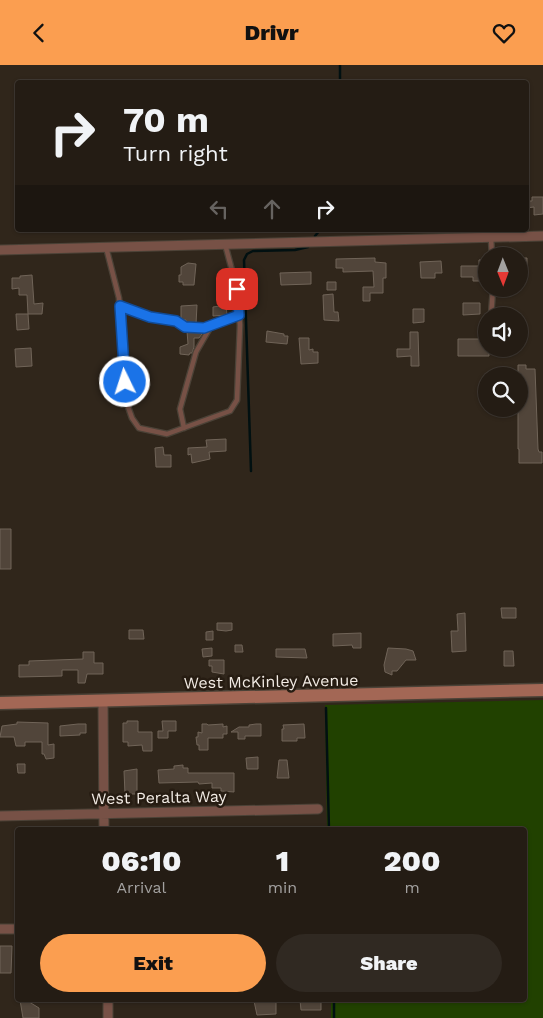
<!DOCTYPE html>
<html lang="en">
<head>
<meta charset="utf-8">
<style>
	:root { --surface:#241c14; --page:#302922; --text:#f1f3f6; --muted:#a3a1a0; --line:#413a34; --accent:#fb9e50 }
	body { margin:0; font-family:"Work Sans",sans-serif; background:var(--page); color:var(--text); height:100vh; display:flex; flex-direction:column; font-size:19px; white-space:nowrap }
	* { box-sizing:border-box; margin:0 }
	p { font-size:16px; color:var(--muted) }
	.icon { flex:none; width:28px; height:28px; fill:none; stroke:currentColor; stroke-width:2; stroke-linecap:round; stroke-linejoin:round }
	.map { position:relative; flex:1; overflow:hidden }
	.drawer { position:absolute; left:15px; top:762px; width:512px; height:175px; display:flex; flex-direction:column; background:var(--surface); border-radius:5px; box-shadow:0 1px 4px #0004,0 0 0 1px var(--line) }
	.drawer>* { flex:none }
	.guide { position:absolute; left:15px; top:15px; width:514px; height:152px; border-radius:5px; box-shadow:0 1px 4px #0004,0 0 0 1px var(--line); background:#241c14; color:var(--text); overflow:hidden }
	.needle { width:32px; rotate:179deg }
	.tools { position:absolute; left:478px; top:182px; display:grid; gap:10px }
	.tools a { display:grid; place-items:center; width:50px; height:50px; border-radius:50%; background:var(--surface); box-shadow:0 1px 4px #0004,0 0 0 1px var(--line); font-size:25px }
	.pin { position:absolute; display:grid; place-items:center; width:42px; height:42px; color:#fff; margin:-21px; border-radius:10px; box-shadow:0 2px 8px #0006 }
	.me { position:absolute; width:55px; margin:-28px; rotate:356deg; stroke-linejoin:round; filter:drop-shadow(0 0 4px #0008) }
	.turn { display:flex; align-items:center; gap:18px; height:105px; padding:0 25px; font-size:22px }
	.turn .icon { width:65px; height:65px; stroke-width:2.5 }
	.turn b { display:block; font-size:35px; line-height:42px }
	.lanes { display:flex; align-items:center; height:48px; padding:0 25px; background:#0003; justify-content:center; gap:25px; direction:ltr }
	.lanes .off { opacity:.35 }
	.eta { display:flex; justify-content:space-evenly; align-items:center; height:85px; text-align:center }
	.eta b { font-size:30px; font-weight:800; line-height:35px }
	.button { display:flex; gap:10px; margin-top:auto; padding:10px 25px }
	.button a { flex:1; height:58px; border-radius:30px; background:var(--accent); color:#111; font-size:20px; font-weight:800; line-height:58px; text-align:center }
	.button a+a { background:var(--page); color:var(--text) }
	header { display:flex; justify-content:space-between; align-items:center; height:65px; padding:0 25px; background:var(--accent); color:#111; font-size:22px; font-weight:800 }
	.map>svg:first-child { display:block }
</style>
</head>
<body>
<header><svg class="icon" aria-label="back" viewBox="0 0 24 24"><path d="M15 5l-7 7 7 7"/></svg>Drivr<svg class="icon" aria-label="heart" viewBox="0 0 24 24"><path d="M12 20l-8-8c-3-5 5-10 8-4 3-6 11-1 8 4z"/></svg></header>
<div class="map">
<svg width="543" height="953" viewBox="0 0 543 953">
	<rect width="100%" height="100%" fill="#30261b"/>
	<path fill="#214100" d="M543,635v318h-212v-18h194v-170h-198l-2,-125z"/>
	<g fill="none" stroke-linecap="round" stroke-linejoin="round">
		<path stroke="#011011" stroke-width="2.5" d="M340,0v18
			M315,171l5,-6
			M251,406l-7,-211 3,-6 6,-3 42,-1 13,-3
			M326,643l3,122
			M334,935v18"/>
	</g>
	<path fill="#51453a" stroke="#706458" d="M532,132h11v17l-9,1v-8l-8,1v-7h6z
		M375,193v4l11,1v15h-3v15h-13v8h-7v-14h11l-1,-16 -30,1v-4h-7v-9z
		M519,193h8v11h-8z
		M486,194v22h-13v-4h-12v-11h18v-6z
		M441,196l1,12h-7v5h-14l-1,-16z
		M188,198l8,1 -2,21h-11v-3h-4v-7h2v-8z
		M311,207v12l-30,1 -1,-12z
		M32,210l2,29 9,-1 -1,11h-14l1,15 -12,1 -1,-16h12l-1,-19h-8v-7l-7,1v-11h8v-2z
		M327,217h9v8h-9z
		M333,229l1,18h4l1,9 -15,-1 -1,-25z
		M463,238h17v11l-17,1z
		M197,240l-1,19 -10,-1v-3h-5v-14z
		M226,240l1,10 -14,1v-9z
		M413,244h11v13l-11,1z
		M187,266l14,1 1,2 -3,4h-5v9l-2,6h-2l-1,2 -9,-1v-7l8,-3z
		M267,266l17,3v2h4l-1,8 -21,-2z
		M410,267h8l1,34h-8v-10l-14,1v-8h13z
		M480,267h6v17h3v7h-31v-17h22z
		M299,273h10v12l4,-1v3h5v11l-17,1z
		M31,283l1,18 -16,1 -1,-18z
		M518,300h8v4h9l3,80 1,3h3v11h-23v-14h-1z
		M226,374v12l-17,1 1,7 -18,4 -1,-9 -3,1v-7l19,-1 -1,-7z
		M163,382l1,8h7v12h-15l-1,-19z
		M0,464h11v40h-11z
		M501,543h15v10h-14z
		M465,548l1,38 -14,1 -1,-21h7l-1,-17z
		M217,558h15v7l-6,1 -9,-1z
		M129,565h14l1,9h-15z
		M213,566v9h-7v-8z
		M361,568v15h-8l-1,-3 -19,1v-12z
		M235,580h7l1,7h-8z
		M212,583v8l-9,1 -1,-8z
		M388,583l18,1 7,2 3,9h-10l-9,11h-5v4l-7,-3 -1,-7z
		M276,584h29l2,9 -31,-1z
		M504,586h9l1,15h-10z
		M83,587h11v11h9v11h-16l-2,9h-7v-13h-16v6l-43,1v-12h10v-4l54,-2z
		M209,595h15v14l-12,-2v-6h-3z
		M127,656h11v11h14v19h-9l-1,-6 -14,1v-4h-5v-19h4z
		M162,656h14v10h-8v7h-10v-7h5z
		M17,657l31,1v22l6,-1v14l-8,1 -2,-5h-2v-12h-17v4h-9l-2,-9h-14l2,-11 15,-2z
		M78,659h8v9h-6v2l-20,1v-10z
		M202,659h5l1,1 15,-1v3l4,-1v8h-4v4h-15v12h-9v-5h-2l-1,-8h2v-5l4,1z
		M256,659h5v12h-16v3h-7v-7h-7l8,-5h10v-2z
		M304,659l1,14h-8v3h-15v-12h2l-1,-4z
		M258,692v12h-11l-1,-11z
		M279,695h8l2,18h-12z
		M17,699h8v9h-7z
		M183,700v3h5v5h46v19l-13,-1v-3h-9v-5l-13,1 -1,-2 -39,1 -1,-13 16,-1v-3z
		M137,704v25h-12l-1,-23z
		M0,881h12l-1,27h-11z
		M20,935h6l13,8v10h-16z
		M272,935h4v14l-19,1 -3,-14z
		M300,935h21v10h-20z"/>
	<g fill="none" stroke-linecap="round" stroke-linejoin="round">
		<defs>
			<path id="lane" d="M491,173l1,18
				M106,182l13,51 7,103 6,17 7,10 28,6 63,-23 7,-11 3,-75 -3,-36 -12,-45
				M120,241l30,11 26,4 9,6 19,1 35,-13
				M491,251l2,-27
				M184,363l-4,-19 16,-57 15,-26"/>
			<path id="street" d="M0,185l543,-14
				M103,636l1,129
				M0,751l318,-7
				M0,864h18
				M108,935v18"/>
			<path id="secondary" d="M0,638l543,-13"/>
		</defs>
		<use href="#lane" stroke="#4b4237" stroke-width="7"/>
		<use href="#street" stroke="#4b4237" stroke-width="11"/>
		<use href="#secondary" stroke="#4b4237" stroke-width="15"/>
		<use href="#lane" stroke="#775146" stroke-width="4.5"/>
		<use href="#street" stroke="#775146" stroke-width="9"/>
		<use href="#secondary" stroke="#a36755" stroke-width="12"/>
	</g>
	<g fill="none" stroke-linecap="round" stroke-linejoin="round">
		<defs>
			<path id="route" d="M125,317l-5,-76 30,11 26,4 9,6 19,1 35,-13 -2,-26"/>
		</defs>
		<use href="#route" stroke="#114b97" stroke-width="12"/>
		<use href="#route" stroke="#1a73e8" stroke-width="9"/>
	</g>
	<g text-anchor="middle" stroke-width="5" stroke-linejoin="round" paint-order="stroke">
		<g font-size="16" fill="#f3ece5" stroke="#261c12">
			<text transform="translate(271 616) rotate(-1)" y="6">West McKinley Avenue</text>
			<text transform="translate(159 732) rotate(-1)" y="6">West Peralta Way</text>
		</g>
	</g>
</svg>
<div class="tools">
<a><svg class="needle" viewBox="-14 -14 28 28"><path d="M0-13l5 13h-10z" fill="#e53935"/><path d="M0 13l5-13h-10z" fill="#a3a1a0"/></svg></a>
<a><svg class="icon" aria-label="sound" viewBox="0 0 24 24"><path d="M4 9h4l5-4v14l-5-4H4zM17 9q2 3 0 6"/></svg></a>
<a><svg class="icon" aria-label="search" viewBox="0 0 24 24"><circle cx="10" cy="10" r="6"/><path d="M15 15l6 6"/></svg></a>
</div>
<div class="pin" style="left:237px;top:224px;background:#d93025"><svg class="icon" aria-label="arrive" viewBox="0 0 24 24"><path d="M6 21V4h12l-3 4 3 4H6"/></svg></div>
<svg class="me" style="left:125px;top:317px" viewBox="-20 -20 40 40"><circle r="17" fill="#1a73e8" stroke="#fff" stroke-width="3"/><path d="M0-11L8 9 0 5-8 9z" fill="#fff"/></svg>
<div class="guide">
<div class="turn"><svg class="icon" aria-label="right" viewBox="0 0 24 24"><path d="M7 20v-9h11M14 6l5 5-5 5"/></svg><div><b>70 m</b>Turn right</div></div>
<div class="lanes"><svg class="icon off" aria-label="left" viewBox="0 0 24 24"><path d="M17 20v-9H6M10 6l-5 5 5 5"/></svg><svg class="icon off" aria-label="ahead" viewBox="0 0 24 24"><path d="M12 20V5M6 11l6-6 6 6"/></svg><svg class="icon" aria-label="right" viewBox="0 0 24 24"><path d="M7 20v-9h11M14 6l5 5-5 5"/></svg></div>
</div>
<section class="drawer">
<div class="eta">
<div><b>06:10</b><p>Arrival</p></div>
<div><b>1</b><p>min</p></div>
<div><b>200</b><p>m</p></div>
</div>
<div class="button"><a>Exit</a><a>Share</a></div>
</section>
</div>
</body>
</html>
